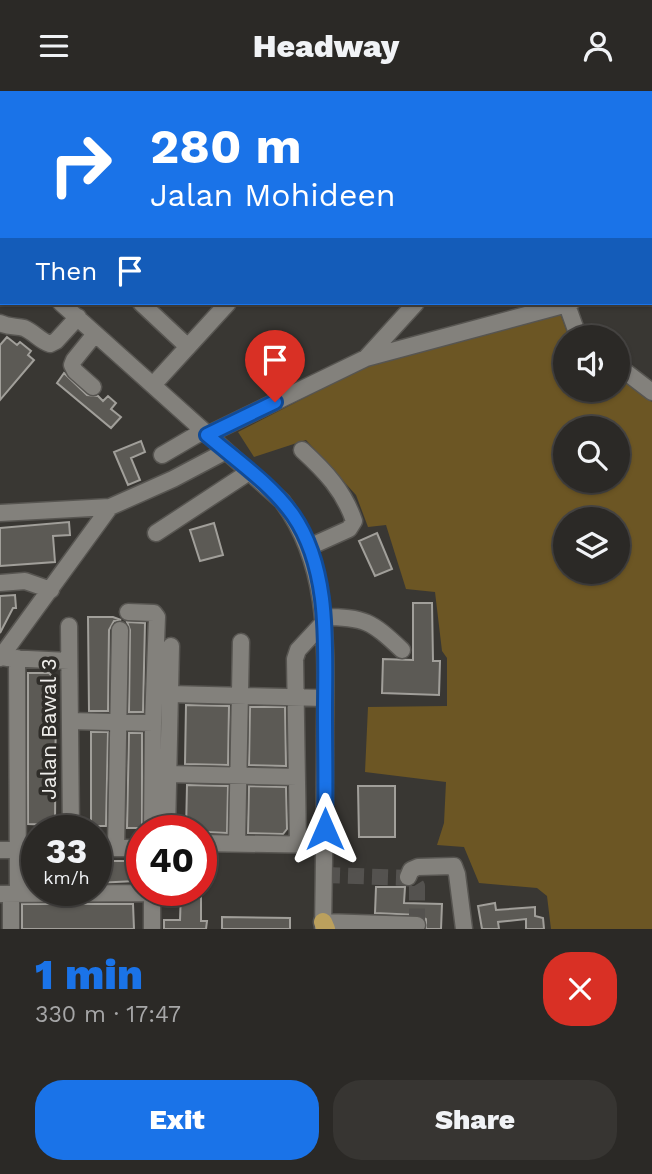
<!DOCTYPE html>
<html lang="en">
<head>
<meta charset="utf-8">
<style>
	:root { --surface:#2b2926; --page:#373532; --text:#f1f3f6; --muted:#a6a6a7; --line:#474543; --accent:#1a73e8 }
	body { margin:0; font-family:"Work Sans",sans-serif; background:var(--page); color:var(--text); height:100vh; display:flex; flex-direction:column; font-size:26px; white-space:nowrap }
	* { box-sizing:border-box; margin:0 }
	p { font-size:23px; color:var(--muted) }
	.icon { flex:none; width:38px; height:38px; fill:none; stroke:currentColor; stroke-width:2; stroke-linecap:round; stroke-linejoin:round }
	.map { position:relative; height:838px; overflow:hidden }
	.sheet { display:flex; flex-direction:column; background:var(--surface); flex:1 }
	.sheet>* { flex:none }
	.hud { position:absolute; left:0px; top:0px; width:653px; height:214px; box-shadow:0 2px 5px #0004,0 0 0 2px var(--line); background:#1a73e8; color:#fff; overflow:hidden }
	.controls { position:absolute; left:553px; top:234px; display:grid; gap:14px }
	.controls a { display:grid; place-items:center; width:77px; height:77px; border-radius:50%; background:var(--surface); box-shadow:0 2px 5px #0004,0 0 0 2px var(--line); font-size:35px }
	.speed { position:absolute; left:21px; top:724px; display:flex; gap:14px; font-size:35px; font-weight:700; text-align:center }
	.speed>* { display:grid; place-content:center; width:91px; height:91px; border-radius:50%; background:var(--surface); box-shadow:0 2px 5px #0004,0 0 0 2px var(--line); line-height:1 }
	.speed small { font-size:18px; font-weight:400 }
	.speed .limit { border:10px solid #d22; background:#fff; color:#111 }
	.pin { position:absolute; display:grid; place-items:center; width:60px; height:60px; color:#fff; margin:-72px -30px; border-radius:50% 50% 50% 0; rotate:-45deg; box-shadow:0 0 7px #0007 }
	.pin .icon { rotate:45deg }
	.me { position:absolute; width:77px; margin:-38px; rotate:0deg; stroke-linejoin:round; filter:drop-shadow(0 0 5px #0008) }
	.turn { display:flex; align-items:center; gap:24px; height:147px; padding:0 35px; font-size:32px }
	.turn .icon { width:91px; height:91px; stroke-width:2.5 }
	.turn b { display:block; font-size:49px; line-height:60px }
	.then { display:flex; align-items:center; height:66px; padding:0 35px; background:#0003; gap:14px; font-size:26px }
	.round { display:grid; place-items:center; flex:none; width:74px; height:74px; border-radius:28px; background:var(--page) }
	.head { display:flex; align-items:center; justify-content:space-between; height:119px; padding:0 35px }
	h1 { font-size:42px; font-weight:800; line-height:52px; color:var(--accent) }
	.cta { display:flex; gap:14px; margin-top:auto; padding:14px 35px }
	.cta a { flex:1; height:80px; border-radius:28px; background:var(--accent); color:#fff; font-size:28px; font-weight:800; line-height:80px; text-align:center }
	.cta a+a { background:var(--page); color:var(--text) }
	header { display:flex; justify-content:space-between; align-items:center; height:91px; padding:0 35px; background:var(--surface); font-size:32px; font-weight:800 }
	.map>svg:first-child { display:block }
</style>
</head>
<body>
<header><svg class="icon" aria-label="menu" viewBox="0 0 24 24"><path d="M4 6h16M4 12h16M4 18h16"/></svg>Headway<svg class="icon" aria-label="person" viewBox="0 0 24 24"><circle cx="12" cy="8" r="4"/><path d="M4 21q1-7 8-7t8 7"/></svg></header>
<div class="map">
<svg width="652" height="838" viewBox="0 0 652 838">
	<rect width="100%" height="100%" fill="#393733"/>
	<path fill="#6c5624" fill-rule="evenodd" d="M560,222l9,25h-4v52h53v-14l34,26v527h-101l-4,-33 -10,-8 -58,-5 -15,-36 -27,-2 7,-22 2,-41 -81,-10 3,-65 79,-1v-48l-5,-7 -7,-59 -29,-3 -20,-64 -18,2 -12,-32 -50,-55 -52,17 -16,-25 131,-67zM565,338h53v52h-53zM565,429h53v52h-53z"/>
	<path fill="#5c5a55" stroke="#a19f9a" stroke-width="2" d="M7,246l10,8 3,-3 11,9 -3,4 6,5 -34,40v-55z
		M64,282l23,22 11,1 5,5 5,-5 8,7 -5,6 10,8 -10,11 -54,-45z
		M141,350l4,11 -14,6 9,22 -12,5 -14,-33z
		M69,431l1,13 -17,1 2,26 -55,4v-38z
		M214,432l9,32 -23,6 -10,-31z
		M377,442l15,36 -17,7 -16,-35z
		M15,504l1,13h-3l-13,25v-37z
		M413,512h19l1,58h7l-1,34 -57,-2 1,-34 30,1z
		M88,526h25l8,3 -7,1 -5,9 -1,81h-19z
		M127,531l18,1 -2,89h-14l1,-82z
		M28,582h21l7,7 -1,145 -27,-1z
		M186,614l43,1 -1,59 -43,-1z
		M250,616h35l1,59 -37,-1z
		M91,641h17l-2,94h-15z
		M129,642h13v95h-15z
		M187,694l41,1 -1,47 -41,-2z
		M249,695l37,1 1,42 -4,5 -35,-1z
		M358,695h37v51h-36z
		M96,770h40v20l-40,2z
		M376,796h29l-1,16 38,1 -1,25h-15v-10l-8,-4 -43,-2z
		M181,800h11v6h9v24h6l-1,8h-42v-9h16z
		M495,812l1,7 39,-3v9l8,2 1,11h-18v-10l-28,3 1,7h-17l-4,-23z
		M22,813h111l1,25h-112z
		M222,826l68,1v11h-68z"/>
	<g fill="none" stroke-linecap="round" stroke-linejoin="round">
		<path stroke="#54524f" stroke-width="16" stroke-dasharray="16 8" stroke-linecap="butt" d="M324,784l88,3 5,8v43"/>
		<defs>
			<path id="minor" d="M353,0l2,2
				M79,2l2,-2
				M252,2l2,-2
				M419,2l1,-2
				M605,2l2,-2
				M651,154l1,-1
				M0,156l2,2
				M651,166l1,1
				M61,212l221,198c51,68 43,156 43,236 0,64 -1,128 -2,192
				M141,212l47,44
				M567,214l9,25 7,8
				M0,232c8,4 16,3 24,5 10,4 16,13 26,16l6,-3 22,-24
				M366,267l50,-55
				M618,275l34,26
				M153,294l75,-82
				M93,296l-18,-16 -3,-6 2,-5 21,-26
				M207,344l159,-77 205,-55
				M302,359c23,21 42,41 52,71l-5,8 -40,18
				M162,364l41,-24
				M0,422l110,-6 63,-28 53,-28
				M156,442l93,-61
				M0,492l25,-2 26,9
				M128,521l26,1 3,4 -4,106 -1,108
				M323,526c42,0 48,4 79,33
				M69,535l2,205
				M0,567l110,-151
				M7,567l62,3
				M17,567l1,236
				M170,603l155,4
				M70,630l83,2
				M168,683l129,3
				M167,740l4,-185
				M201,752l124,2
				M237,752l4,-201
				M298,753l-3,-185 3,-9 25,-27
				M116,756l4,-217
				M96,757h46
				M0,759l37,-1
				M408,786l3,-7 7,-3 36,-1 3,8 7,55
				M0,803l152,-1
				M11,803v35
				M323,831l94,3
				M152,838v-38"/>
			<path id="major" d="M323,831l3,7"/>
		</defs>
		<use href="#minor" stroke="#575551" stroke-width="19"/>
		<use href="#major" stroke="#575551" stroke-width="21"/>
		<use href="#minor" stroke="#83817c" stroke-width="16"/>
		<use href="#major" stroke="#bba05d" stroke-width="18"/>
	</g>
	<g fill="none" stroke-linecap="round" stroke-linejoin="round">
		<defs>
			<path id="route" d="M275,311l-68,33c29,25 64,49 86,80 38,55 32,133 32,197 0,39 1,78 0,117"/>
		</defs>
		<use href="#route" stroke="#114b97" stroke-width="18"/>
		<use href="#route" stroke="#1a73e8" stroke-width="12"/>
	</g>
	<g text-anchor="middle" stroke-width="7" stroke-linejoin="round" paint-order="stroke">
		<g font-size="21" fill="#efeeeb" stroke="#2f2d29">
			<text transform="translate(49 638) rotate(-90)" y="7">Jalan Bawal 3</text>
		</g>
	</g>
</svg>
<div class="controls">
<a><svg class="icon" aria-label="sound" viewBox="0 0 24 24"><path d="M4 9h4l5-4v14l-5-4H4zM17 9q2 3 0 6"/></svg></a>
<a><svg class="icon" aria-label="search" viewBox="0 0 24 24"><circle cx="10" cy="10" r="6"/><path d="M15 15l6 6"/></svg></a>
<a><svg class="icon" aria-label="layers" viewBox="0 0 24 24"><path d="M12 4l9 5-9 5-9-5zM3 14l9 5 9-5"/></svg></a>
</div>
<div class="speed"><div>33<small>km/h</small></div><div class="limit">40</div></div>
<div class="pin" style="left:275px;top:311px;background:#d93025"><svg class="icon" aria-label="arrive" viewBox="0 0 24 24"><path d="M6 21V4h12l-3 4 3 4H6"/></svg></div>
<svg class="me" style="left:325px;top:738px" viewBox="-20 -20 40 40"><path d="M0-17L14 15 0 8-14 15z" fill="#1a73e8" stroke="#fff" stroke-width="4"/></svg>
<div class="hud">
<div class="turn"><svg class="icon" aria-label="right" viewBox="0 0 24 24"><path d="M7 20v-9h11M14 6l5 5-5 5"/></svg><div><b>280 m</b>Jalan Mohideen</div></div>
<div class="then">Then<svg class="icon" aria-label="arrive" viewBox="0 0 24 24"><path d="M6 21V4h12l-3 4 3 4H6"/></svg></div>
</div>
</div>
<section class="sheet">
<div class="head"><div><h1>1 min</h1><p>330 m · 17:47</p></div><a class="round" style="background:#d93025;color:#fff"><svg class="icon" aria-label="close" viewBox="0 0 24 24"><path d="M6 6l12 12M18 6L6 18"/></svg></a></div>
<div class="cta"><a>Exit</a><a>Share</a></div>
</section>
</body>
</html>
